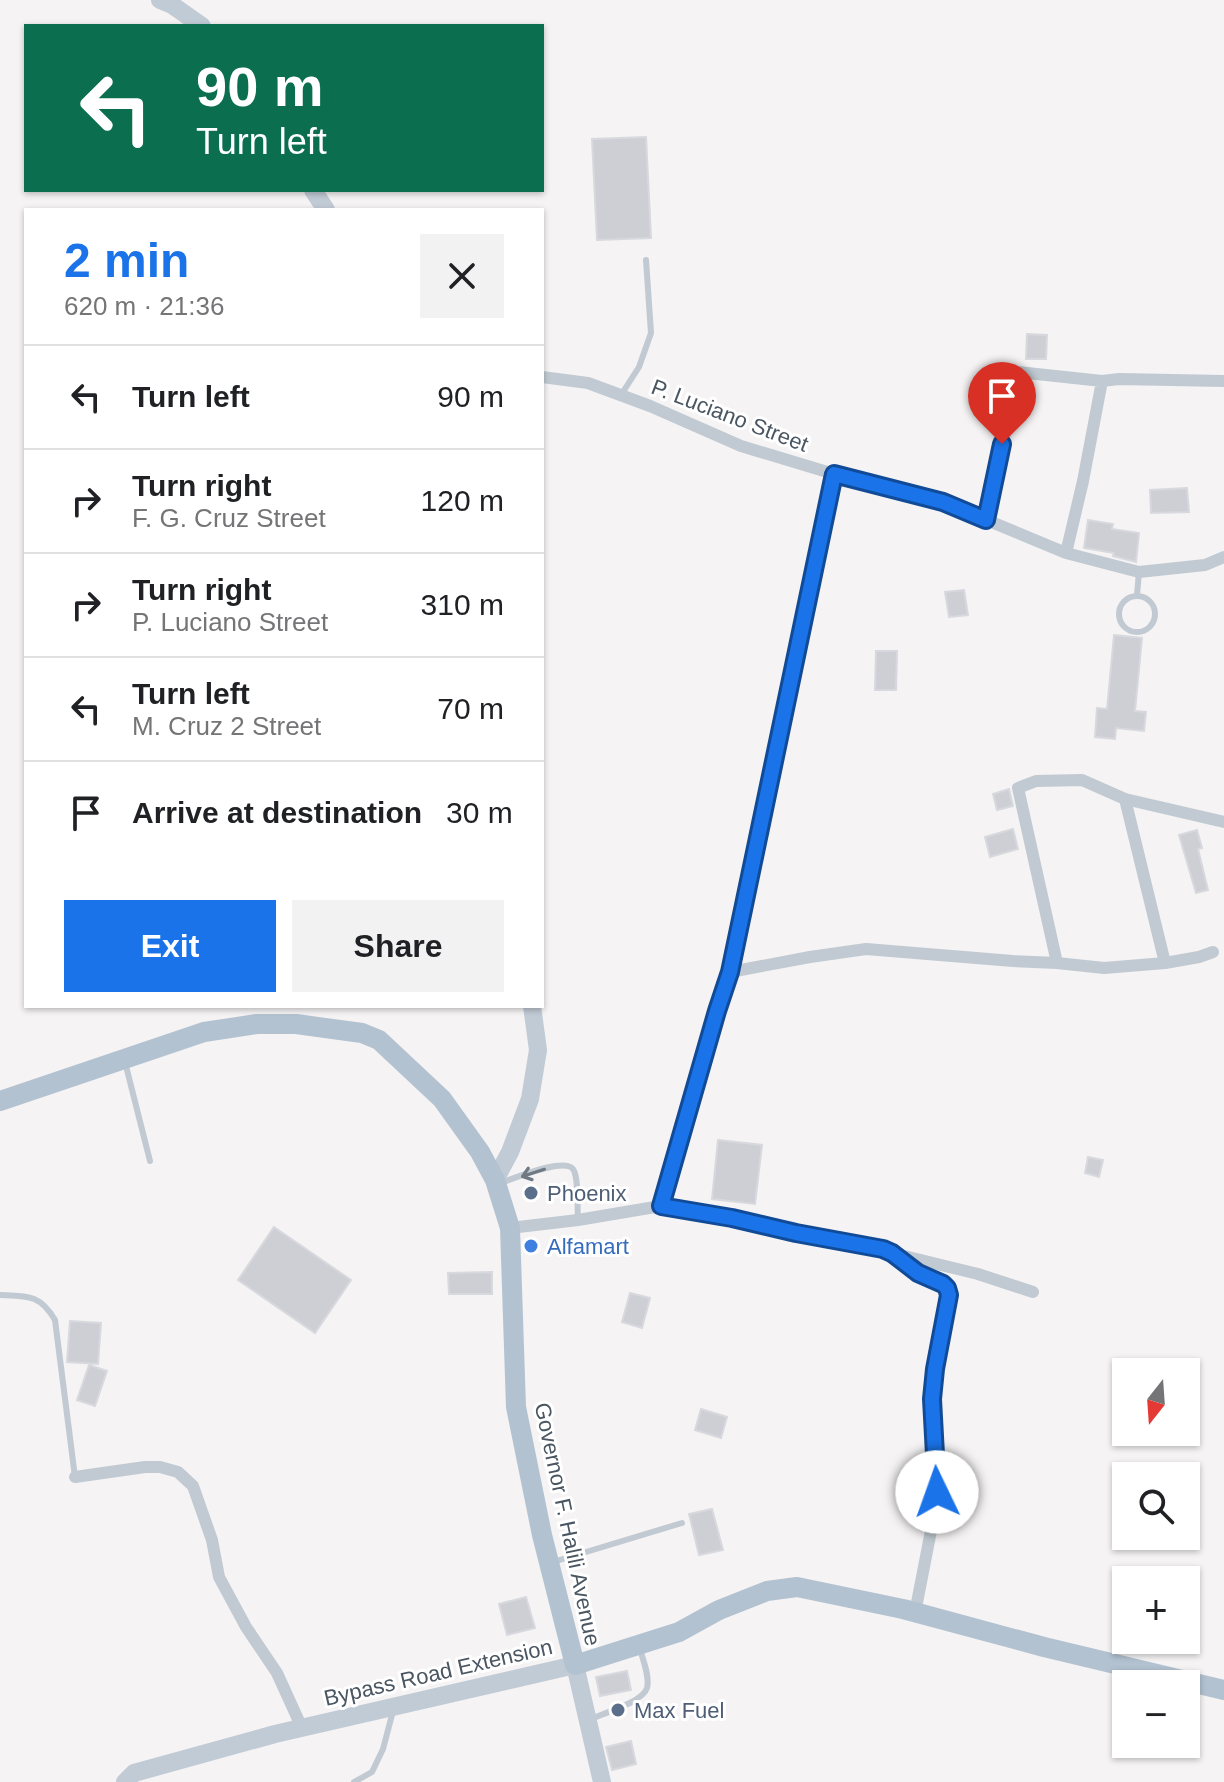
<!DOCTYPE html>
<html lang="en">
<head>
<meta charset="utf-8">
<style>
	:root { --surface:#fff; --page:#f2f2f2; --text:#202124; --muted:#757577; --line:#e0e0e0; --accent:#1a73e8 }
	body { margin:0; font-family:Arial,sans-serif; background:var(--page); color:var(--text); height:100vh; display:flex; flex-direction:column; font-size:30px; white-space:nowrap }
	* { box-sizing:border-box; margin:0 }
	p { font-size:26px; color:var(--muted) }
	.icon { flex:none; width:44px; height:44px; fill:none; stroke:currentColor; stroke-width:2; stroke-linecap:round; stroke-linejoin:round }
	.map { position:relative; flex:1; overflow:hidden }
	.details { position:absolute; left:24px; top:208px; width:520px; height:800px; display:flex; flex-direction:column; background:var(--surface); border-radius:0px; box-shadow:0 2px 6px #0004 }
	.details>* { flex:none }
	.guide { position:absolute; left:24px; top:24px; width:520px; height:168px; border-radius:0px; box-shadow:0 2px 6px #0004; background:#0b6e4f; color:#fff; overflow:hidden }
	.needle { width:52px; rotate:197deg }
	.fabs { position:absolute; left:1112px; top:1358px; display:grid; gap:16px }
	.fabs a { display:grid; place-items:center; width:88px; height:88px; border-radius:0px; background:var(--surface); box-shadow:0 2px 6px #0004; font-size:40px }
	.pin { position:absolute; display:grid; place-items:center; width:68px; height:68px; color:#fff; margin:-82px -34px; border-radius:50% 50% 50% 0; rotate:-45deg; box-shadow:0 0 8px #0007 }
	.pin .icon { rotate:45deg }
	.me { position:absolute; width:88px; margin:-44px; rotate:357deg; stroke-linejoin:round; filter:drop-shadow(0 0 6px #0008) }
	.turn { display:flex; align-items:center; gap:28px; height:168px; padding:0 40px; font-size:36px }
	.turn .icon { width:104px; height:104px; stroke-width:2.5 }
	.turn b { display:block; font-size:56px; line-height:68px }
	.round { display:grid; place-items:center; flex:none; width:84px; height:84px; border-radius:0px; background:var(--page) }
	.overview { display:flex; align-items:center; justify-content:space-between; height:136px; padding:0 40px }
	h1 { font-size:48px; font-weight:800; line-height:60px; color:var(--accent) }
	.primary-button { display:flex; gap:16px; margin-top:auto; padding:16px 40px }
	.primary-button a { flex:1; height:92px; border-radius:0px; background:var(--accent); color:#fff; font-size:32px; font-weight:800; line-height:92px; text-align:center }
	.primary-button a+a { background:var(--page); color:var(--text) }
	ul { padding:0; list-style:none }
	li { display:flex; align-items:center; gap:24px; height:104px; padding:0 40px; border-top:2px solid var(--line) }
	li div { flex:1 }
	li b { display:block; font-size:30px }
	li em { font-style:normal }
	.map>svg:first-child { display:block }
</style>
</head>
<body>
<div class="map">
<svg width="1224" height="1782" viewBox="0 0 1224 1782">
	<rect width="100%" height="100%" fill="#f5f3f3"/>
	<path fill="#cdcfd5" stroke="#d7d9de" stroke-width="2" d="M646,137l5,101 -54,2 -5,-101z
		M1027,334l20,1 -1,24h-20z
		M1187,488l2,24 -38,1 -1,-23z
		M1088,520l25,4 -1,5 27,4 -3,29 -23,-6 1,-3 -30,-5z
		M964,590l4,25 -19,2 -4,-25z
		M1114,635l28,3 -7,73 11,1 -2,19 -28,-3 -1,11 -20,-2 2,-29 10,1z
		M876,651h21l-1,39h-21z
		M1009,789l4,17 -16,4 -4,-16z
		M1013,829l5,20 -28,8 -5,-20z
		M1197,830l5,18 -4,1 10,41 -12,3 -17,-58z
		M718,1140l44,5 -7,59 -43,-5z
		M1088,1157l15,3 -4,17 -14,-4z
		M274,1227l77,53 -36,53 -77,-53z
		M492,1272v22h-43l-1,-21z
		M630,1293l20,5 -8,30 -20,-6z
		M70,1321l31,2 -3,41 -31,-2z
		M89,1365l18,6 -12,35 -18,-6z
		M701,1409l26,8 -6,21 -26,-8z
		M712,1509l11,41 -24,5 -10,-41z
		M526,1597l9,31 -28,7 -8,-31z
		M627,1671l4,19 -31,6 -4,-19z
		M631,1741l5,23 -24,6 -6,-23z"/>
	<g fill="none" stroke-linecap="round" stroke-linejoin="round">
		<path stroke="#c1cad2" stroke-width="6" d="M621,395l18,-28 12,-34 -5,-73
			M1137,595l2,-23
			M1119 614a18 18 0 1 1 36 0a18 18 0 1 1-36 0Z
			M125,1062l25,99
			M500,1183c13,-4 64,-26 73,-14 6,8 4,40 5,51
			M0,1295c27,1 40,-1 55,25l20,157
			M553,1562l129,-39
			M591,1719c13,-6 52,-17 56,-31 3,-11 -4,-28 -7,-39
			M354,1782l18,-10 11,-23 10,-38"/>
		<path stroke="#c1cad2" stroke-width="12" d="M542,377l46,6 62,23 91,40 93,28 109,28 123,51 73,19 66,-7 19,-8
			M1102,381l17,-2 105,2
			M986,520l32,-148 84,9 -19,100 -17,72
			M1125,799l40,164
			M1057,963l-39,-175 18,-7 46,-1 43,19 99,23
			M730,972l80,-15 56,-8 147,12 44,2 47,5 61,-5 34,-6 14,-5
			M661,1206l56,-195 13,-39 104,-498
			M510,1228l68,-8 83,-14 71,12 64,15 87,16 9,4 86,21 55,18
			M896,1256l22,17 25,11 4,4 2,7 -14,74 -3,30 5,76 -1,30 -21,108
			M75,1477l70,-10h15l18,5 15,14 19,54 7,37 27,50 31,46 25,55"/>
		<path stroke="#c1cbd6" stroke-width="18" d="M160,0l12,5 30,21
			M313,190l13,20
			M495,1180l15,-28 20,-53 8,-49 -6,-44
			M125,1782l9,-9 141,-39 300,-69 27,117"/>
		<path stroke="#b3c2d1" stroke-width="20" d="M0,1101l204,-69 53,-8h39l66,9 17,7 63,59 38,53 15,28 15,48 6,179 26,128 33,130 104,-33 40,-22 48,-19 30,-4 106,22 141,38 180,43"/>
	</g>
	<defs><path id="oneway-shaft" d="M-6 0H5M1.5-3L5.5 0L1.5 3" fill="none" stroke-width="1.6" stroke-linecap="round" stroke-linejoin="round" transform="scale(2)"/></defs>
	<use stroke="#6e7983" href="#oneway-shaft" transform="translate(533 1173) rotate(162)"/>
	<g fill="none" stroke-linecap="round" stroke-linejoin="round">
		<defs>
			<path id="route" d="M937,1492l-5,-93 3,-30 14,-74 -2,-7 -4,-4 -25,-11 -26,-20 -9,-4 -87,-16 -64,-15 -71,-12 56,-195 13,-39 104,-498 109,28 43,18 16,-76"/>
		</defs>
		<use href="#route" stroke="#114b97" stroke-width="20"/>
		<use href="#route" stroke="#1a73e8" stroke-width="14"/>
	</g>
	<g fill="#5c6f8a" stroke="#fff" stroke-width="3">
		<circle cx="531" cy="1193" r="8"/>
		<circle cx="618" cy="1710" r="8"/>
	</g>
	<circle fill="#3f7fe0" stroke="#fff" stroke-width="3" cx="531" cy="1246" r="8"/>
	<g text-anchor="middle" stroke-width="6" stroke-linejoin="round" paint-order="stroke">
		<g font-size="22" fill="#4a5661" stroke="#fff">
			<text transform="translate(730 415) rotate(21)" y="8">P. Luciano Street</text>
			<text transform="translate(568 1524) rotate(78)" y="8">Governor F. Halili Avenue</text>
			<text transform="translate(438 1672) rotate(-13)" y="8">Bypass Road Extension</text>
		</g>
		<g font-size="22" fill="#4e5e75" stroke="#fff" text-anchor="start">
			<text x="547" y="1201">Phoenix</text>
			<text x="634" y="1718">Max Fuel</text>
		</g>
		<g font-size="22" fill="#366cbe" stroke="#fff" text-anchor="start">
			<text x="547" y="1254">Alfamart</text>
		</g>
	</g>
</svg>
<div class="fabs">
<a><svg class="needle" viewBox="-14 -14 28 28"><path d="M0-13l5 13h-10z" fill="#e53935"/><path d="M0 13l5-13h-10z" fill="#757577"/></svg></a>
<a><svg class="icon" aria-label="search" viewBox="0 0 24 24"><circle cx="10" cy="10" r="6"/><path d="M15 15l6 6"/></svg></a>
<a>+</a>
<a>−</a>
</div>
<div class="pin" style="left:1002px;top:444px;background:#d93025"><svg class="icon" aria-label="arrive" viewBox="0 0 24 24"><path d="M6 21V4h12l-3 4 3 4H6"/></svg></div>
<svg class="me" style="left:937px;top:1492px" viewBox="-20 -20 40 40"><circle r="19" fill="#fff"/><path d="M0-13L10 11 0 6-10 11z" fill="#1a73e8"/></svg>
<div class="guide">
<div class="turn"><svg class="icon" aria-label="left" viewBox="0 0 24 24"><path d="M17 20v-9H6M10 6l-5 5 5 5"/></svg><div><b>90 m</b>Turn left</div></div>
</div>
<section class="details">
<div class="overview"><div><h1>2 min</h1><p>620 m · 21:36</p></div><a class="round"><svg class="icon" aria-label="close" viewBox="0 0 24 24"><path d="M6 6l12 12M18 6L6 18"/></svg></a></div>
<ul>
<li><svg class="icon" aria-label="left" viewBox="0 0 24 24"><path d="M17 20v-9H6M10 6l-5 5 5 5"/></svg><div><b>Turn left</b></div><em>90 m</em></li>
<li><svg class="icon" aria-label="right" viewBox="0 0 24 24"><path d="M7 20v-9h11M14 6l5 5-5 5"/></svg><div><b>Turn right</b><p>F. G. Cruz Street</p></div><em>120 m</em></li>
<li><svg class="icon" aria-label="right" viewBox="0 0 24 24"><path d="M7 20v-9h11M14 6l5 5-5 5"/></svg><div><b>Turn right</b><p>P. Luciano Street</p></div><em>310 m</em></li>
<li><svg class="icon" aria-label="left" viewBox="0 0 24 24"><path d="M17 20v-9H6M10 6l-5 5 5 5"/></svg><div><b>Turn left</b><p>M. Cruz 2 Street</p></div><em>70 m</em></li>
<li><svg class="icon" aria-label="arrive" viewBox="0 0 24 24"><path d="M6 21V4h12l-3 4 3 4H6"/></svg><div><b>Arrive at destination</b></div><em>30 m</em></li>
</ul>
<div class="primary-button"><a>Exit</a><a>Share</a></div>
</section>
</div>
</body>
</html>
